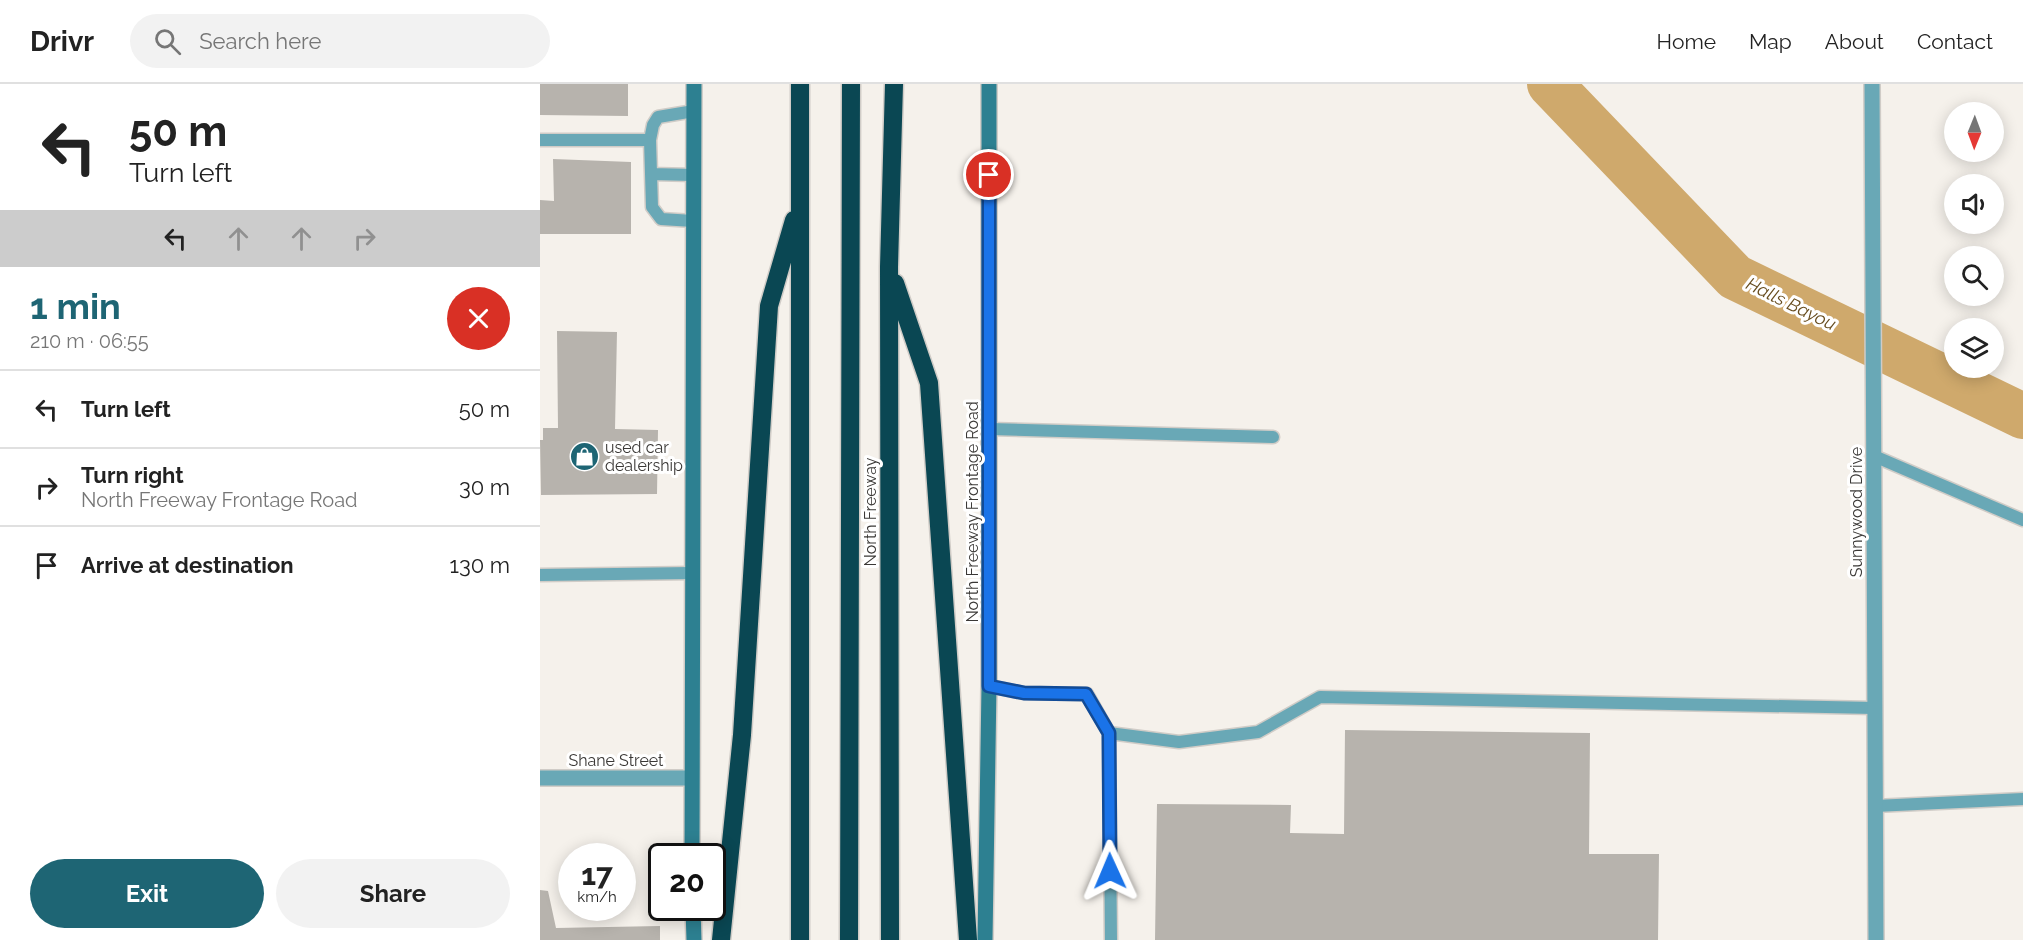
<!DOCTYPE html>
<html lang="en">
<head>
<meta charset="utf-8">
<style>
	:root { --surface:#fff; --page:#f2f2f2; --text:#222; --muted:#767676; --line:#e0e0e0; --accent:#1e6574 }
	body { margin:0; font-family:Raleway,sans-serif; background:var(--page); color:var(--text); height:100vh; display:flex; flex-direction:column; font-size:22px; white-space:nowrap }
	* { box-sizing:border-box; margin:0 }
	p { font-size:20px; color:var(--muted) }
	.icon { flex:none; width:33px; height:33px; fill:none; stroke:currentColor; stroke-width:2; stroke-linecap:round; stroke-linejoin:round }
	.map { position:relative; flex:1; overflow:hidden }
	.side { display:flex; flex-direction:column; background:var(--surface); width:540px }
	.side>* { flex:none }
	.banner { background:#fff; color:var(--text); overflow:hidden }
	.needle { width:39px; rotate:181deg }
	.buttons { position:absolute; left:1404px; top:18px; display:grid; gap:12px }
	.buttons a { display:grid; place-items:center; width:60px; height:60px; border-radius:50%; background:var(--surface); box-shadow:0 3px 15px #0003; font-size:30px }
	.speed { position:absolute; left:18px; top:759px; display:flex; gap:12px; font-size:30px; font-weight:700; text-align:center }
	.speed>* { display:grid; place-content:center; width:78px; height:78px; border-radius:50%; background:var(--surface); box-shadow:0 3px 15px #0003; line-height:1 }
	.speed small { font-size:15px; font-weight:400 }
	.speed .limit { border:3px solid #111; border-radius:9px; background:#fff; color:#111 }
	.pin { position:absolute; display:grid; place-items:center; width:51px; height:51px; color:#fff; margin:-26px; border:3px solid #fff; border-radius:50%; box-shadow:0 2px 6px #0007 }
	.me { position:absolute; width:66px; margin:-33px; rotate:359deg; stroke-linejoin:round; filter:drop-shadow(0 0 4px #0008) }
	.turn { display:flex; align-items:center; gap:21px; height:126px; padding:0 30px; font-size:27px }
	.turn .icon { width:78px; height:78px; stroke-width:2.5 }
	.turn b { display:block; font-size:42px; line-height:51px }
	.lanes { display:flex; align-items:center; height:57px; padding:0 30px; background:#0003; justify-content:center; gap:30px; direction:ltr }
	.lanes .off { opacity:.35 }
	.round { display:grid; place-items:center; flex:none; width:63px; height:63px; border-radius:32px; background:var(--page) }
	.headline { display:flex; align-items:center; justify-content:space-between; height:102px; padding:0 30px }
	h1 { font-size:36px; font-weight:700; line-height:45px; color:var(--accent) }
	.action { display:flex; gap:12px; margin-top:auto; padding:12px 30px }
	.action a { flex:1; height:69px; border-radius:36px; background:var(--accent); color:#fff; font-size:24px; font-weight:700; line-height:69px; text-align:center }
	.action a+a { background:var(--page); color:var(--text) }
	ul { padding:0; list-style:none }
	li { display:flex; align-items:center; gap:18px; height:78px; padding:0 30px; border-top:2px solid var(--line) }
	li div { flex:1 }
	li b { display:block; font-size:22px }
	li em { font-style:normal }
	header { display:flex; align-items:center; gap:36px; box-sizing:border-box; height:84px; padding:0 30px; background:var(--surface); border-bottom:2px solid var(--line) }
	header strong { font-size:28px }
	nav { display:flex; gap:33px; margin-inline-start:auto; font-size:21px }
	.search { width:420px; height:54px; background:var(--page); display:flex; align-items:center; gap:15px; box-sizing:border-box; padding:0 21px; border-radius:33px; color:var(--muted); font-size:22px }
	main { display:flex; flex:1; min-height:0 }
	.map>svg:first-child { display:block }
</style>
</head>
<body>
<header>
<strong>Drivr</strong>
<div class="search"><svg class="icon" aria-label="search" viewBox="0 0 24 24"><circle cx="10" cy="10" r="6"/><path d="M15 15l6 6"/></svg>Search here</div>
<nav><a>Home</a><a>Map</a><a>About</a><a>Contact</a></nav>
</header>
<main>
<section class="side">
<div class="banner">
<div class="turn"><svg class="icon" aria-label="left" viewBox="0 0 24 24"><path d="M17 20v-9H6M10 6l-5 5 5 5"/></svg><div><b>50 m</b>Turn left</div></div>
<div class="lanes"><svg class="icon" aria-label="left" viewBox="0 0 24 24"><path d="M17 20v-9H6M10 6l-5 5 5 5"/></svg><svg class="icon off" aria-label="ahead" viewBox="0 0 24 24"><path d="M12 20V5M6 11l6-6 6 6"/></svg><svg class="icon off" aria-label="ahead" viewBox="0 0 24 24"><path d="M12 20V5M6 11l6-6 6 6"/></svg><svg class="icon off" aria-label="right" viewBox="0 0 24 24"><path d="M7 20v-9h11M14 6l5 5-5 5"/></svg></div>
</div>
<div class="headline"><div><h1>1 min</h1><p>210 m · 06:55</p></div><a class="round" style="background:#d93025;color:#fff"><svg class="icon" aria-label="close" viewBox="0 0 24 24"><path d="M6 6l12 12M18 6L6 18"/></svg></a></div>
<ul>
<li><svg class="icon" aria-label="left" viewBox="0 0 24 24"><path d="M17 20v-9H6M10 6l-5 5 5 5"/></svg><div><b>Turn left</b></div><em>50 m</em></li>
<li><svg class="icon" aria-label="right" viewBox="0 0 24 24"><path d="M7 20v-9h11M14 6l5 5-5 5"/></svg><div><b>Turn right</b><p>North Freeway Frontage Road</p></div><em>30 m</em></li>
<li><svg class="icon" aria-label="arrive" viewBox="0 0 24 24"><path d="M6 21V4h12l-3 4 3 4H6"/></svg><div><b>Arrive at destination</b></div><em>130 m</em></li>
</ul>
<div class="action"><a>Exit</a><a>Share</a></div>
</section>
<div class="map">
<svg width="1483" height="856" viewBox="0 0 1483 856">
	<rect width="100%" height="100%" fill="#f5f1eb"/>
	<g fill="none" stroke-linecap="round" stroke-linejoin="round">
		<path stroke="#cfa96c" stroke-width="46" d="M1010,0l185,193 288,139"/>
	</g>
	<path fill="#b7b3ad" d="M0,0h88v32l-88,-1z
		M13,75l78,3v72h-91v-34l14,1z
		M17,247l60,1 -2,97 43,1 -1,64 -116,1 -1,-55h3v-12h15z
		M805,646l245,3 -1,121h70l-1,86h-503l2,-136 134,1 -1,28 54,1z
		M0,806l8,1 8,37 104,-2v14h-120z"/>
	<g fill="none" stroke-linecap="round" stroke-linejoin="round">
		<defs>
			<path id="lane" d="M0,56h110
				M111,90l43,1
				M153,137l-32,-2 -9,-12 -2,-67 3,-15 5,-8 36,-6
				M450,345l283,8
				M1334,372l149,64
				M0,491l152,-2
				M449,602l35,7 63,1 22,39 70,9 79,-10 62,-35 554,11
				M569,649l2,207
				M1335,722l148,-7"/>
			<path id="street" d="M1332,0l4,856
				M0,694h151"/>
			<path id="secondary" d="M152,772l2,-772
				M153,824l1,32
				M445,856l4,-254v-602"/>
			<path id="highway" d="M355,199l34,100 39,557
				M181,856l21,-205 27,-429 25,-86
				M260,856v-856
				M309,856l2,-856
				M350,856l-1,-673 5,-183"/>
		</defs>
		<use href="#lane" stroke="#d0ccc7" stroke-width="15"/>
		<use href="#street" stroke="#d0ccc7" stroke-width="18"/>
		<use href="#secondary" stroke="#d0ccc7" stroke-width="18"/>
		<use href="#highway" stroke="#d0ccc7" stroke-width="21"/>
		<use href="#lane" stroke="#69a8b6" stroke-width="12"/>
		<use href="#street" stroke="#69a8b6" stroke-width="15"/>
		<use href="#secondary" stroke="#2d8091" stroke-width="15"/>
		<use href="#highway" stroke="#0a4753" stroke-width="18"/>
	</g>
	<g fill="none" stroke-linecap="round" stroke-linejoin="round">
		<defs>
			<path id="route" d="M449,91v511l35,7 62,1 23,39 1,138"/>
		</defs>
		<use href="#route" stroke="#114b97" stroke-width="15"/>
		<use href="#route" stroke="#1a73e8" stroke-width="10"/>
	</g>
	<defs>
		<symbol id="shop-disc" viewBox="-11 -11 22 22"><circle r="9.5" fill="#1e6574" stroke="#fff"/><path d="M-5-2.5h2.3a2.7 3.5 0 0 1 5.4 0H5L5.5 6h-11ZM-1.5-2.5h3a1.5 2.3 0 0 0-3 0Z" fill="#fff"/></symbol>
	</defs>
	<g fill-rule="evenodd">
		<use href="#shop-disc" x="28" y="356" width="33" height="33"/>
	</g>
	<g text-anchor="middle" stroke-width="6" stroke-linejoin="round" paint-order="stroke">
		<g font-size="16" fill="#3a3836" stroke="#fff" text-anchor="start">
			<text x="65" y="369">used car<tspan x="65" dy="18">dealership</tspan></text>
		</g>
		<g font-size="16" fill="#3a3836" stroke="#fff">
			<text transform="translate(330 428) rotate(-90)" y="6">North Freeway</text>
			<text transform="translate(432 428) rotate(-90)" y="6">North Freeway Frontage Road</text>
			<text transform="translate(1316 428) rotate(-90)" y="6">Sunnywood Drive</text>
			<text x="76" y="682">Shane Street</text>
		</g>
		<g font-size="18" font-style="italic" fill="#674c1d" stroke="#fff">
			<text transform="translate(1251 220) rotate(26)" y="6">Halls Bayou</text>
		</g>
	</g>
</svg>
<div class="buttons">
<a><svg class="needle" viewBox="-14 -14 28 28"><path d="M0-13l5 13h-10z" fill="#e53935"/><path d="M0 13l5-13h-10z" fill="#767676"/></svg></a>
<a><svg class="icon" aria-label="sound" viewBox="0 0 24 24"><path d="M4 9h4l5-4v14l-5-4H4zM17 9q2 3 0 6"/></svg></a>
<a><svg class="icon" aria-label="search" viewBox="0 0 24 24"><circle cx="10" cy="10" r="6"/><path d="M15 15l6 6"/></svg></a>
<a><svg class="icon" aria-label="layers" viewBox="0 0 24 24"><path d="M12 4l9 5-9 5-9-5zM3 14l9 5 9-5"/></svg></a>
</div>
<div class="speed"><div>17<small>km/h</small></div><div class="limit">20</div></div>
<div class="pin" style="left:449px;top:91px;background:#d93025"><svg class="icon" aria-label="arrive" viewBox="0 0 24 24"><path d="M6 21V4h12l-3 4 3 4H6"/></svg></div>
<svg class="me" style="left:570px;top:787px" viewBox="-20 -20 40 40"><path d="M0-17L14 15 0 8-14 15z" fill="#1a73e8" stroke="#fff" stroke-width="4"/></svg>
</div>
</main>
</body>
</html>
